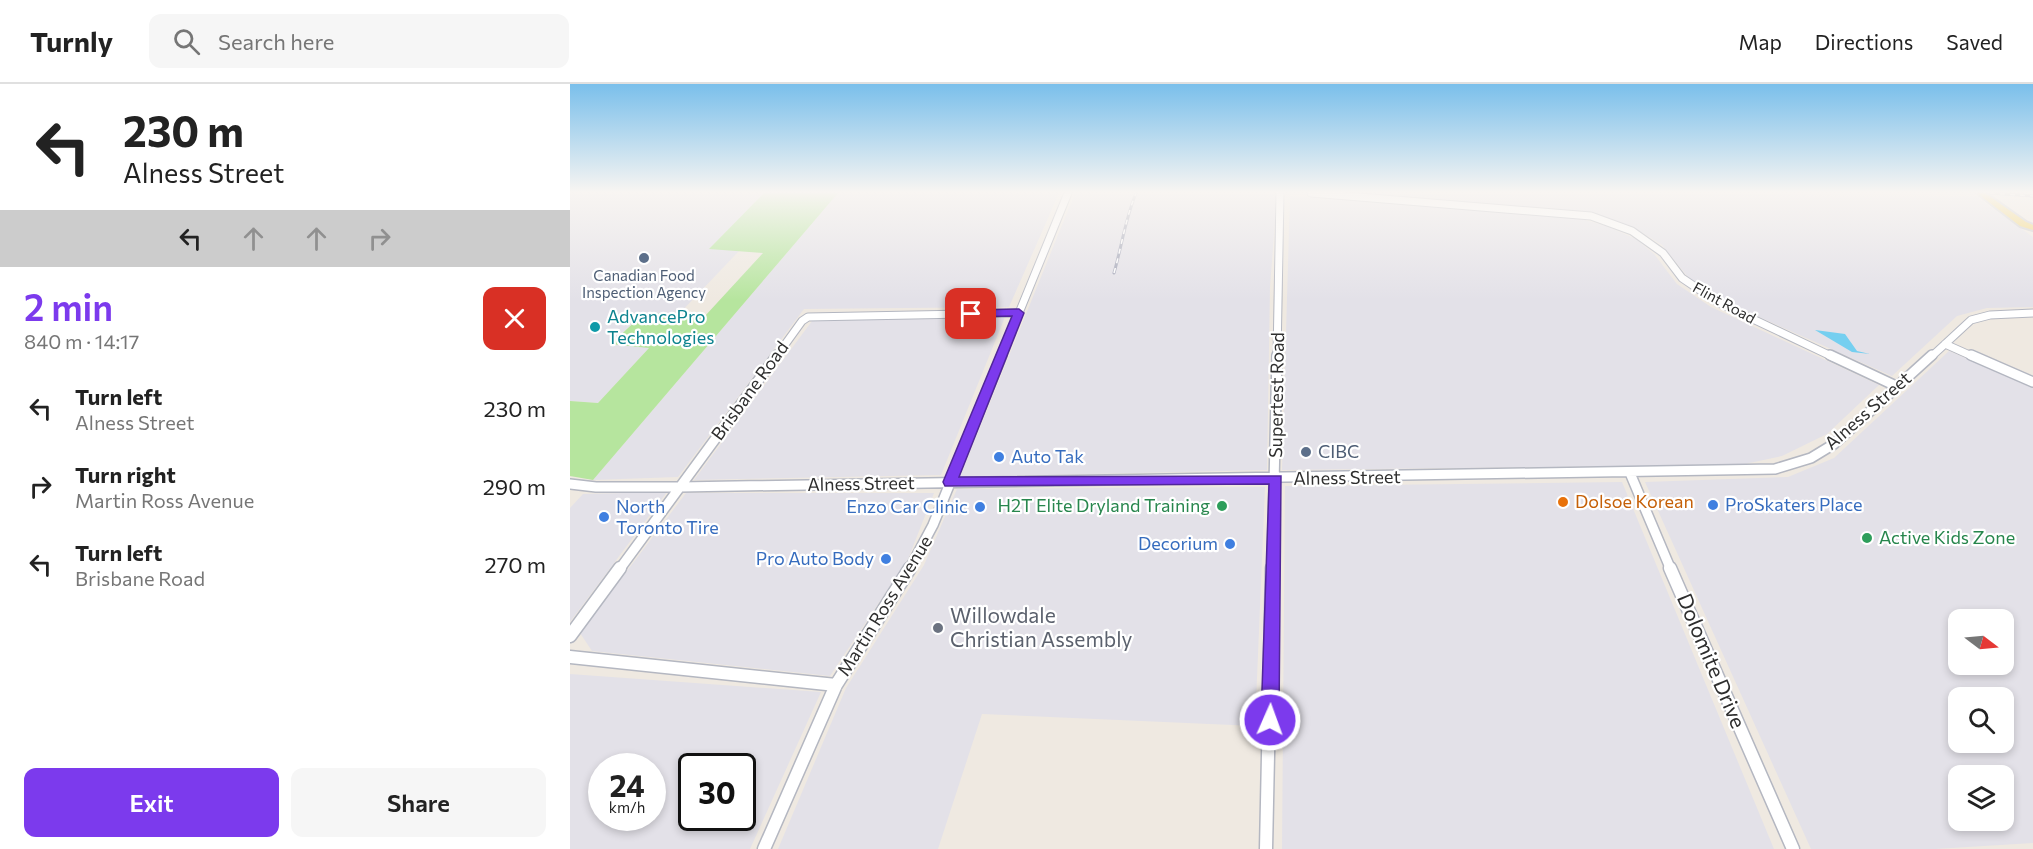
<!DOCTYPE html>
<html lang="en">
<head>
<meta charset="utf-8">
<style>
	:root { --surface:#fff; --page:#f6f6f6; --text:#222; --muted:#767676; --line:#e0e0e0; --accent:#7c3aed }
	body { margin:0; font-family:Commissioner,sans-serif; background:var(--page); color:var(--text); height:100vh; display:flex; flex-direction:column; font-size:22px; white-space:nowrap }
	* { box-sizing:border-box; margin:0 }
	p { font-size:20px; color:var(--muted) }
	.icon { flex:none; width:33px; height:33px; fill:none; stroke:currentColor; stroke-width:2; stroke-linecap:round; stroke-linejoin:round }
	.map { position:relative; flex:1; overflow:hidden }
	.details { display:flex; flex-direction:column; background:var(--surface); width:570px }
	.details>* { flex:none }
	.top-card { background:#fff; color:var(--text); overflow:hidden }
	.needle { width:39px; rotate:106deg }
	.buttons { position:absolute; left:1378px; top:525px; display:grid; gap:12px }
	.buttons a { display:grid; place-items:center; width:66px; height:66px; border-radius:12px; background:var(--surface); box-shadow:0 3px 9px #0003; font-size:30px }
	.speed { position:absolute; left:18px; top:669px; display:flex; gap:12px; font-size:30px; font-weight:700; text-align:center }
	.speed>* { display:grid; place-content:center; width:78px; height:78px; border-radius:50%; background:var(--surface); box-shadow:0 3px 9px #0003; line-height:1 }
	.speed small { font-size:15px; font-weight:400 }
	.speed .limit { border:3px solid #111; border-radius:9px; background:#fff; color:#111 }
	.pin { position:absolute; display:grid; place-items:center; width:51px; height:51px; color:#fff; margin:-26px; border-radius:12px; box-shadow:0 3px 9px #0006 }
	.me { position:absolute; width:66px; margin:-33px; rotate:2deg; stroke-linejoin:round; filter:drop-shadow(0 0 4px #0008) }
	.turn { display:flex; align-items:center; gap:21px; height:126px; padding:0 24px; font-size:27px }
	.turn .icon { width:78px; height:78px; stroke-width:2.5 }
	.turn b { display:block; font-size:42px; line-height:51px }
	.lanes { display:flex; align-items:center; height:57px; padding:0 24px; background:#0003; justify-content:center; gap:30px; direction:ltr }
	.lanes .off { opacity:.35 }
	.round { display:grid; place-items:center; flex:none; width:63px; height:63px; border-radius:12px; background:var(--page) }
	.overview { display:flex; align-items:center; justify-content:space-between; height:102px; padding:0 24px }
	h1 { font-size:36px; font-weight:600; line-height:45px; color:var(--accent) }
	.action { display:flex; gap:12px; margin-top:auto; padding:12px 24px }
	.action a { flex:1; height:69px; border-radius:12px; background:var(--accent); color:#fff; font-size:24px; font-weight:600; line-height:69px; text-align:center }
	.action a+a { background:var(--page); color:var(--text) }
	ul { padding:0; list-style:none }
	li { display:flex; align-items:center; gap:18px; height:78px; padding:0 24px }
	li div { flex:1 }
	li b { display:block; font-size:22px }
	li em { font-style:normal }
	header { display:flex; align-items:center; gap:36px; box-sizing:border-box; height:84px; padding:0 30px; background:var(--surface); border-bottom:2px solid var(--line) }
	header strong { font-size:28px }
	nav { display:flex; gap:33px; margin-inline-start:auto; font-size:21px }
	.search { width:420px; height:54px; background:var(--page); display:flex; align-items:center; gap:15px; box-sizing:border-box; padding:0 21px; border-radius:12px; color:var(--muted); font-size:22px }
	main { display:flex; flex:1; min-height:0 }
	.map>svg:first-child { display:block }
</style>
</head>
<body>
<header>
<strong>Turnly</strong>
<div class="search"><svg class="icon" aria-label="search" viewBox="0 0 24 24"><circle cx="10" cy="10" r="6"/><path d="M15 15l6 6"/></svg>Search here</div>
<nav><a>Map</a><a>Directions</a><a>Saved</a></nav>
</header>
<main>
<section class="details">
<div class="top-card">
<div class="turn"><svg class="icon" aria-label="left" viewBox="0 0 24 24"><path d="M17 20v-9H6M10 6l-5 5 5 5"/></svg><div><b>230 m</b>Alness Street</div></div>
<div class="lanes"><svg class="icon" aria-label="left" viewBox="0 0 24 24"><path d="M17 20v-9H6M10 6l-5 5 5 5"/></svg><svg class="icon off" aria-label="ahead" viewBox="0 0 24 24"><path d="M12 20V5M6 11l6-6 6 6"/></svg><svg class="icon off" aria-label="ahead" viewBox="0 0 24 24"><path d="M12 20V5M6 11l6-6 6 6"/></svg><svg class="icon off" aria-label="right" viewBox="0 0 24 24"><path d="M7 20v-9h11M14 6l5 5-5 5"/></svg></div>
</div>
<div class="overview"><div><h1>2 min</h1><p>840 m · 14:17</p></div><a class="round" style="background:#d93025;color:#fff"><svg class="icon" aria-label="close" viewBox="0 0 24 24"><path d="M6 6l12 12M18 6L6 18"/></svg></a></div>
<ul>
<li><svg class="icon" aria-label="left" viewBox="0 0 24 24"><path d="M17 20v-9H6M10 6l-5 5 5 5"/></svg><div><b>Turn left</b><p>Alness Street</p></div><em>230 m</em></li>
<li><svg class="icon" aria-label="right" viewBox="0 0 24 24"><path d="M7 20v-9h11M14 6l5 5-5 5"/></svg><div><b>Turn right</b><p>Martin Ross Avenue</p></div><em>290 m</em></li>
<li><svg class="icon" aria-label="left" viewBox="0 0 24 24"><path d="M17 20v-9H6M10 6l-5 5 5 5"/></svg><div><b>Turn left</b><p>Brisbane Road</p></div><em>270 m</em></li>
</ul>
<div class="action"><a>Exit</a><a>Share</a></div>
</section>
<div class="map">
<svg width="1463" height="765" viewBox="0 0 1463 765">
	<rect width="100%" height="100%" fill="#efe9e1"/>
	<path fill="#e3e1e8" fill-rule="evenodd" d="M0,109h194l-54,55 29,3 -61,64 -34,-2 -33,31 39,3 -52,56 -28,-2z
		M268,109h221l-50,114 -205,2 -126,168 -85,3z
		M505,109l202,2 -7,92 -3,183 -307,7z
		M771,109l635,3 57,41v70l-46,1 -30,8 -65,60 -176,-78 -24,-16 -30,-37 -19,-12 -31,-13 -40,-9z
		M720,112l281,20 35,10 30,13 18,15 23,30 34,23 168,78 -52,49 -45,22 -42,9 -458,5z
		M435,233l-64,158 -247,5 118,-159z
		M1379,267l84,36v456l-98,6h-124l-166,-367 143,-5 46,-19zM1389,536h45v44h-45zM1389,614h45v44h-45zM1389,692h45v44h-45z
		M1052,398l152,367h-492l3,-363z
		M695,403l-10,239 -273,-12 -44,135h-160l68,-161 78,-123 33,-76z
		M97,408l-97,130v-114l13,-14z
		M116,409h248l-26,66 -78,117 -238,-25 -12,-18z
		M0,590l251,18 -71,157h-180zM32,682h50v52h-50zM122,682h50v52h-50z"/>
	<path fill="#b6e59e" d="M194,109h74l-245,287 -23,-4v-75l28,2 51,-55 -38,-4 33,-31 61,3 58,-63 -54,-4z"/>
	<path fill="#75cff0" d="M1245,246l30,4 12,17 13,3 -18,-2z"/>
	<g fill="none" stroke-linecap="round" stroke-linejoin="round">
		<defs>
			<path id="minor-far2" d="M741,109l280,23 41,15 31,22 19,25 37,25 114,54
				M1375,260l29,13
				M206,273l26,-36 6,-4 211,-4
				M431,273l67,-164
				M707,273l3,-164
				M1361,273l40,-37 19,-5 43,-2"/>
			<path id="minor-far1" d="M1260,271l66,31
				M1401,271l62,27
				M1060,389l41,97
				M0,400l26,3h84l1095,-18 36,-11 23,-14 98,-89
				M49,486l158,-215
				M339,486l24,-45 69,-170
				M702,486l5,-215"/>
			<path id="minor" d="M1100,484l123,281
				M0,552l50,-68
				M0,573l266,28
				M194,765l72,-164 74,-117
				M696,765l6,-281"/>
			<path id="major" d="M1407,109h8l41,29 7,3v5l-13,-4z"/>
		</defs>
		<use href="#minor-far2" stroke="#b4b7c1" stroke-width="9"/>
		<use href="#minor-far1" stroke="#b4b7c1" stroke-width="12"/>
		<use href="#minor" stroke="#b4b7c1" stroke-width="15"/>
		<use href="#major" stroke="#c9c9c9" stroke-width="4"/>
		<use href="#minor-far2" stroke="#fff" stroke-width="7"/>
		<use href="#minor-far1" stroke="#fff" stroke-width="9"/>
		<use href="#minor" stroke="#fff" stroke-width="12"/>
		<use href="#major" fill="#f2d163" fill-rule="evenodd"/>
		<defs>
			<path id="rail" d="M1420,109l43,3
				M544,189c8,-28 11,-53 22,-80"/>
		</defs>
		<use href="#rail" stroke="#a3a6b8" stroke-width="3"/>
		<use href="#rail" stroke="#fff" stroke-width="1.5" stroke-dasharray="5" stroke-linecap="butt"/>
	</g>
	<linearGradient id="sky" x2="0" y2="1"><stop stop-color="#7abfeb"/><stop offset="0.5" stop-color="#f8f5f2"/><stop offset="1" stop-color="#f8f5f2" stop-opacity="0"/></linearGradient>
	<rect width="1463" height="216" fill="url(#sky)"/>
	<path fill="#7c3aed" stroke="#51269a" stroke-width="1.5" d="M449,225l5,4 -65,164 322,-1 -2,244 -3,6 -6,2 -6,-2 -3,-6 8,-236 -324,2 -2,-4 69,-166 -41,1 -6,-3 6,-4z"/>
	<g fill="#5c6f8a" stroke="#fff" stroke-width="2">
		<circle cx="74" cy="174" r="6"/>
		<circle cx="736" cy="368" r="6"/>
	</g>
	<circle fill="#0f9aa8" stroke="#fff" stroke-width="2" cx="25" cy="243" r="6"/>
	<g fill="#3f7fe0" stroke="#fff" stroke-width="2">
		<circle cx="429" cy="373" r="6"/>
		<circle cx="1143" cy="421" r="6"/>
		<circle cx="410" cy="423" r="6"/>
		<circle cx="34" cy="433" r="6"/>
		<circle cx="660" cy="460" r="6"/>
		<circle cx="316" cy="475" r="6"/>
	</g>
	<circle fill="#e8710a" stroke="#fff" stroke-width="2" cx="993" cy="418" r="6"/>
	<g fill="#2e9e5b" stroke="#fff" stroke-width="2">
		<circle cx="652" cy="422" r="6"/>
		<circle cx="1297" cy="454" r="6"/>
	</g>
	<circle fill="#6b7280" stroke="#fff" stroke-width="2" cx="368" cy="544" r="6"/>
	<g text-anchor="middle" stroke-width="4.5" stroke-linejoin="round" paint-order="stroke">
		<g font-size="15" fill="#4e5e75" stroke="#fff">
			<text x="74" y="197">Canadian Food<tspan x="74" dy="17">Inspection Agency</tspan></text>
		</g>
		<g font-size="15" fill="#2e2e2e" stroke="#fff">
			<text transform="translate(1154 219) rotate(29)" y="5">Flint Road</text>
		</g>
		<g font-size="18" fill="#0d838f" stroke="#fff" text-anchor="start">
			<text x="37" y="239">AdvancePro<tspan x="37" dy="21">Technologies</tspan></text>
		</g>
		<g font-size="18" fill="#2e2e2e" stroke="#fff">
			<text transform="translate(180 307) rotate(-54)" y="6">Brisbane Road</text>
			<text transform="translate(707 311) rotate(-89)" y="6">Supertest Road</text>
			<text transform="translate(1298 327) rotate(-41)" y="6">Alness Street</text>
			<text transform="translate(777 394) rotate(-1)" y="6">Alness Street</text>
			<text transform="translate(291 400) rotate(-1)" y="6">Alness Street</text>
			<text transform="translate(315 522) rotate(-58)" y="6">Martin Ross Avenue</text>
		</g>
		<g font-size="18" fill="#4e5e75" stroke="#fff" text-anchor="start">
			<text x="748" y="374">CIBC</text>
		</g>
		<g font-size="18" fill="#366cbe" stroke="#fff" text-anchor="start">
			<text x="441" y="379">Auto Tak</text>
			<text x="1155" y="427">ProSkaters Place</text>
			<text x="46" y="429">North<tspan x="46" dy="21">Toronto Tire</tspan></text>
			<text x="398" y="429" text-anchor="end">Enzo Car Clinic</text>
			<text x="648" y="466" text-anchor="end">Decorium</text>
			<text x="304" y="481" text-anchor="end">Pro Auto Body</text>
		</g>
		<g font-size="18" fill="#c56008" stroke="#fff" text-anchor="start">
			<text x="1005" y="424">Dolsoe Korean</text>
		</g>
		<g font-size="18" fill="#27864d" stroke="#fff" text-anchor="end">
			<text x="640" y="428">H2T Elite Dryland Training</text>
			<text x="1309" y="460" text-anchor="start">Active Kids Zone</text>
		</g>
		<g font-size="21" fill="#5b616d" stroke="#fff" text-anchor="start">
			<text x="380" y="539">Willowdale<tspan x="380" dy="24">Christian Assembly</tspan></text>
		</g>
		<g font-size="21" fill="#2e2e2e" stroke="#fff">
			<text transform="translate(1141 577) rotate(67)" y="7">Dolomite Drive</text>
		</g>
	</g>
</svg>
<div class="buttons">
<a><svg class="needle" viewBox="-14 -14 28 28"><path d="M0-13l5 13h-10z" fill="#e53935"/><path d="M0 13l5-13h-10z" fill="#767676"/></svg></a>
<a><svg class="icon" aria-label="search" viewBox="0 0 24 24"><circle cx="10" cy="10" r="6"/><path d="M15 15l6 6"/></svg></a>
<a><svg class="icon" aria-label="layers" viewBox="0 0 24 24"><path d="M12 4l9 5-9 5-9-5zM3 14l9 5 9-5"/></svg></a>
</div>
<div class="speed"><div>24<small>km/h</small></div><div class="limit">30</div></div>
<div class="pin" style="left:401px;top:230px;background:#d93025"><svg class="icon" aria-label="arrive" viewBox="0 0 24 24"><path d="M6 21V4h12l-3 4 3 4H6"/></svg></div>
<svg class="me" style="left:700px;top:636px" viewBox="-20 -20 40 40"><circle r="17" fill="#7c3aed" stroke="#fff" stroke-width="3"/><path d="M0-11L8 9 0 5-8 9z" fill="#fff"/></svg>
</div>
</main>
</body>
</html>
